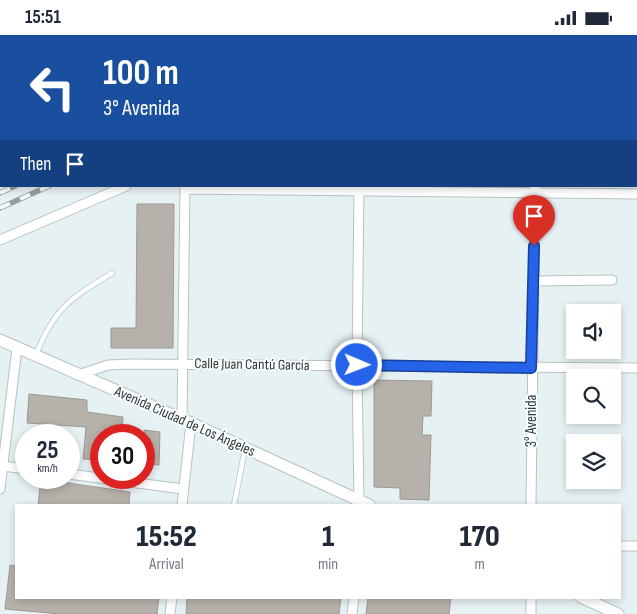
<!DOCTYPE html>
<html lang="en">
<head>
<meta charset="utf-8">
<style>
	:root { --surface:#fff; --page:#f6f6f7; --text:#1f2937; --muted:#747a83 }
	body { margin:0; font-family:"Sofia Sans Condensed",sans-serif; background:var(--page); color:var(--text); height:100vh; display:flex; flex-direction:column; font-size:19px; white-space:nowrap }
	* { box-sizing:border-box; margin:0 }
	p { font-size:16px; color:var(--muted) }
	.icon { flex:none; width:28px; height:28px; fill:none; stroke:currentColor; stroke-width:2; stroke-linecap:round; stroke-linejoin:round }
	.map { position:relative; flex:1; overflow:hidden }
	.details { position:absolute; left:15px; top:469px; width:606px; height:95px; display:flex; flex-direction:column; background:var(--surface); border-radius:0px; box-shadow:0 2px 8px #0003 }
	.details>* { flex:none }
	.top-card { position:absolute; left:0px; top:0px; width:638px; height:152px; box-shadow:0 2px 8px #0003; background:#1a4fa0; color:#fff; overflow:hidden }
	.tools { position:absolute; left:566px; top:269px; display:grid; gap:10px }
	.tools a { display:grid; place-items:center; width:55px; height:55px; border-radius:0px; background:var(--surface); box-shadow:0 2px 8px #0003; font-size:25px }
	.speed { position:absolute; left:15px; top:389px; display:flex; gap:10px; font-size:25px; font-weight:700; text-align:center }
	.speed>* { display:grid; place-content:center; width:65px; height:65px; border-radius:50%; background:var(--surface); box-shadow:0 2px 8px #0003; line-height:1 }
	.speed small { font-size:12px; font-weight:400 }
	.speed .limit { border:8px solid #d22; background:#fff; color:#111 }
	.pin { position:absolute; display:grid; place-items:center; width:42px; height:42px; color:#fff; margin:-51px -21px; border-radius:50% 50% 50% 0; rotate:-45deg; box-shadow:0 0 5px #0007 }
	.pin .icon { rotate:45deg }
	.me { position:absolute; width:55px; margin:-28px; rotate:91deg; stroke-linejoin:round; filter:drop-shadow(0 0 4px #0008) }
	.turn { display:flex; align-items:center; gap:18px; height:105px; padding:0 20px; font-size:22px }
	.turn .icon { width:65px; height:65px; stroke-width:2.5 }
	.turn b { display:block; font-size:35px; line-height:42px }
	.then { display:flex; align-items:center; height:48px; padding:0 20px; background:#0003; gap:10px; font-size:19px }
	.eta { display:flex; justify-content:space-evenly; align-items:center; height:85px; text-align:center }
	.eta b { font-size:30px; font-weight:800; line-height:35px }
	.status { display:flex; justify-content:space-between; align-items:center; height:35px; padding:0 25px; background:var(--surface); direction:ltr }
	.status svg { height:14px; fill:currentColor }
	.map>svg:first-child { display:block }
</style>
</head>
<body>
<div class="status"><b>15:51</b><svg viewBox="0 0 49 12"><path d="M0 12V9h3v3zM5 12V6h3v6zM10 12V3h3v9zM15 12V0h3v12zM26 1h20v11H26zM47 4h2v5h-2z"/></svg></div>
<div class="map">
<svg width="637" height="579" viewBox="0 0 637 579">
	<rect width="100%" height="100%" fill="#e6f1f3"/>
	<path fill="#b7b1ab" stroke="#a09993" d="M137,169h37l-1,144h-62v-20h25z
		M374,345l58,1 -1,35h-8l-1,19h9l-2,65 -29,-1v-11l-26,-1z
		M29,359l58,6v12l36,5 -1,18h-21v25l-18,-1 3,-32 -59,-4z
		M144,395l16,2 -1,33 -15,-1z
		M41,444l89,13 -1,13h-91z
		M10,530l6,1v31h143l-2,17h-97l-55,-5z
		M187,562h154l-2,17h-153z
		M368,562h83l-2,17h-83z"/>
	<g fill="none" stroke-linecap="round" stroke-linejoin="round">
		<defs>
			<path id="service" d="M6,1l1,-1
				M0,15l1,-3
				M36,320c18,-47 35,-57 76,-82
				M234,470l11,-56"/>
			<path id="minor" d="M468,1l3,-1
				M541,1l1,-1
				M187,154l450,5
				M0,205l126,-54
				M533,246l79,-1
				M78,340l30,-10 24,-1 505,4
				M182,384l3,-233
				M3,431l23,3
				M69,439l114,15
				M0,454l17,-141
				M182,470l9,-82
				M359,470l-2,-139 2,-180
				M531,470l4,-319
				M620,511h17
				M170,579l2,-17
				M352,579l2,-17
				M531,579v-17"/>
			<path id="tertiary" d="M0,305l191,83 178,82
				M581,562l37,17"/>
		</defs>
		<use href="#service" stroke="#b8c2c4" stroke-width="6"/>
		<use href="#minor" stroke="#b8c2c4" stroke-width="11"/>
		<use href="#tertiary" stroke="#b8c2c4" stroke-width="13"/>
		<use href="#service" stroke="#fff" stroke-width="4.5"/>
		<use href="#minor" stroke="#fff" stroke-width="9"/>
		<use href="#tertiary" stroke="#fff" stroke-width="11"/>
		<defs>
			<path id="rail" d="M265,1l3,-1
				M282,1l3,-1
				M315,1l3,-1
				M351,1l2,-1
				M369,1l3,-1
				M388,1l3,-1
				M0,158l15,-7
				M0,173l49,-22"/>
		</defs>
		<use href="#rail" stroke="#959d9e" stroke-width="5.5"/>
		<use href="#rail" stroke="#f7fdfe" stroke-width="4" stroke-dasharray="11" stroke-linecap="butt"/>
	</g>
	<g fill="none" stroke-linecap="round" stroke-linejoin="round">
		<defs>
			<path id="route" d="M357,330l174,3 3,-122"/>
		</defs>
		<use href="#route" stroke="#184099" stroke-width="12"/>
		<use href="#route" stroke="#2563eb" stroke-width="9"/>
	</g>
	<g text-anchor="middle" stroke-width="4" stroke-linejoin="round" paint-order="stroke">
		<g font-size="15" fill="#343838" stroke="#f7fdfe">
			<text transform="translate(252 329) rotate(1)" y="5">Calle Juan Cantú García</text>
			<text transform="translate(185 386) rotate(24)" y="5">Avenida Ciudad de Los Ángeles</text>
			<text transform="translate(531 386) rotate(-90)" y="5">3° Avenida</text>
		</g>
	</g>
</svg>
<div class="tools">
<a><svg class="icon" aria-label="sound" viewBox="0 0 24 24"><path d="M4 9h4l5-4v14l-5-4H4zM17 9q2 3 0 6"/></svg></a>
<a><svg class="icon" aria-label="search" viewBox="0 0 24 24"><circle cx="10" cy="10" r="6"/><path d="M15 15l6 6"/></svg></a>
<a><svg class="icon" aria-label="layers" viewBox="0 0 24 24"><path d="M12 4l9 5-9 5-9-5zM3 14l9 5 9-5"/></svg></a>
</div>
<div class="speed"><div>25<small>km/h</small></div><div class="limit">30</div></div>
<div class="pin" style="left:534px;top:211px;background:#d93025"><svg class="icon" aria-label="arrive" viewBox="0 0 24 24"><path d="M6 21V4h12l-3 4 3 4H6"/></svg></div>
<svg class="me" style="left:357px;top:330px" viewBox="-20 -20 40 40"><circle r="17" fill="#2563eb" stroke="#fff" stroke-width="3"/><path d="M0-11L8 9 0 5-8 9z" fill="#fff"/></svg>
<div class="top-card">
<div class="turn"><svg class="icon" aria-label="left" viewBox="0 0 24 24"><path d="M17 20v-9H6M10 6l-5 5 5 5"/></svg><div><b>100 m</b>3° Avenida</div></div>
<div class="then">Then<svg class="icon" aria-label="arrive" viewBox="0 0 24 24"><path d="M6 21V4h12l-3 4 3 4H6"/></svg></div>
</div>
<section class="details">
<div class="eta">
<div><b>15:52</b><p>Arrival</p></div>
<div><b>1</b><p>min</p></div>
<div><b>170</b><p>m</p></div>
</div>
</section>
</div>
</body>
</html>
